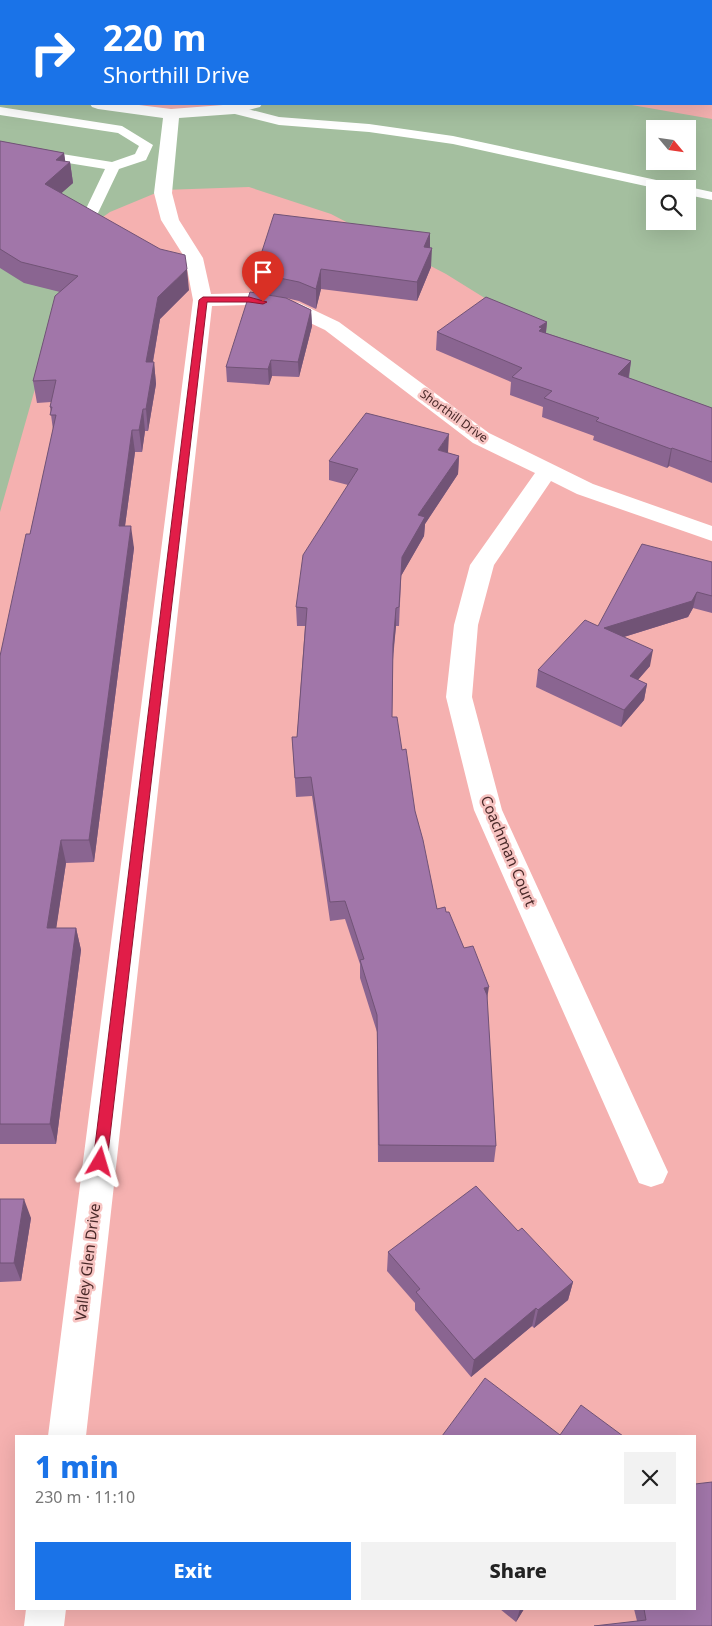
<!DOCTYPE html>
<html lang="en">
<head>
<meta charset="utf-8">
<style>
	:root { --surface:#fff; --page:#f2f2f2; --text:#222; --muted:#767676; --accent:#1a73e8 }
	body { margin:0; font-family:"Noto Sans",sans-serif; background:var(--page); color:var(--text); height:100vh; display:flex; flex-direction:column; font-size:19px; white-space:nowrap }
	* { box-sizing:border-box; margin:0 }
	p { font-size:16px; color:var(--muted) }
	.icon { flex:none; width:28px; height:28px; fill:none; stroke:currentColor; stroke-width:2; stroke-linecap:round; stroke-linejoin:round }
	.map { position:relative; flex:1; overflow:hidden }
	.details { position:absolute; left:15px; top:1435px; width:681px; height:175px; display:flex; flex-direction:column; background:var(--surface); border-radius:0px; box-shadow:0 5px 20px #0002 }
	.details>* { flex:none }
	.top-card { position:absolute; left:0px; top:0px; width:712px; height:105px; box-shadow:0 5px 20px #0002; background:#1a73e8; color:#fff; overflow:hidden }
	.needle { width:32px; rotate:119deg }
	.controls { position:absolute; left:646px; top:120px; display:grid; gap:10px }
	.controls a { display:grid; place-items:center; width:50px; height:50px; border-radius:0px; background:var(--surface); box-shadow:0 5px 20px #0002; font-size:25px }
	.pin { position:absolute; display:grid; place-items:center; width:42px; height:42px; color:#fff; margin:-51px -21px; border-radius:50% 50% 50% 0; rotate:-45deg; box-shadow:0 0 5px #0007 }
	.pin .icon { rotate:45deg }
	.me { position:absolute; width:55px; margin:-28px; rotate:7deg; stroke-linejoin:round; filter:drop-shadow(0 0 4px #0008) }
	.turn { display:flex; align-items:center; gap:18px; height:105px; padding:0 20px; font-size:22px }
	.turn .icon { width:65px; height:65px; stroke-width:2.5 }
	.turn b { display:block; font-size:35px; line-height:42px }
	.round { display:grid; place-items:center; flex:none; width:52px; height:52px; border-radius:0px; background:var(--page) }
	.overview { display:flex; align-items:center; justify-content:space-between; height:85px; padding:0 20px }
	h1 { font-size:30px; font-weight:800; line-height:38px; color:var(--accent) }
	.cta { display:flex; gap:10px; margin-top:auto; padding:10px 20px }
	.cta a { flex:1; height:58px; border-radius:0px; background:var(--accent); color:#fff; font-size:20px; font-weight:800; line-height:58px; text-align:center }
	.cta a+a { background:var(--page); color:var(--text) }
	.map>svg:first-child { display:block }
</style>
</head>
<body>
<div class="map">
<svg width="712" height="1626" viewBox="0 0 712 1626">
	<rect width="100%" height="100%" fill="#f5b1b0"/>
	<path fill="#a4bf9f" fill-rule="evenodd" d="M0,89l1,15h101l70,9 85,-9h369l86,15v320l-266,-165 -115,-60 -82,-27 -86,3 -53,22 -31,22 -79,278zM655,129h33v32h-33zM655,189h33v32h-33z"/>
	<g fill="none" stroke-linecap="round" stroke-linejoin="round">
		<path fill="#fff" fill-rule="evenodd" d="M232,105l47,12 90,7 84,12 259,56v8l-24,-5v-6h-29l-206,-45 -84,-12 -90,-7 -52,-13 -1,-3 1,-3z
			M0,107l122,19 31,19 -7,15 -27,9 -21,44 -2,3h-10l-2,-3 21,-44 -105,-17v-8l112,18 23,-8 4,-8 -21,-13 -118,-18z"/>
		<path fill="#fff" fill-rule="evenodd" d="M533,0h14v1h-14z
			M711,68h1v10h-1z
			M0,85h1v10h-1z
			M90,104h41l40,5 65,-5h26l-2,3 -26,7 -55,4 -7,75 7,27 24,38 8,36 38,-1 50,10 40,19 150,111 104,51 119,42v15l-135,-47 -26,-13 -57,84 -16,60 -6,72 30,113 166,362 -5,11 -12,4 -12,-4 -165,-373 -28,-113 8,-72 16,-60 65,-92 -62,-30 -148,-113 -38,-18 -38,-7 -37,1 -126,1130h-38l145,-1136 -8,-42 -24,-38 -7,-27 9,-75 -65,-9 -6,-2z
			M26,1609h40l-2,17h-40z"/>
	</g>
	<path fill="#8a6591" d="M0,0h280v1h-279v73h-1z
		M0,141l64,12 1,9h5l3,21 -12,10 128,97 -29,29 -7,43h1l2,22 -8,47h-3l-3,21h-7l-10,74 9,22 -40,314 -28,1 -10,65h20l5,22 -25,194h-56v-488l30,-122 23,-104 -3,-23 1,-5 -14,1 -4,-22 27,-89 -36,-9 -24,-15z
		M430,233v15l1,19 -14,34 -96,-12 -5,20 -17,-8 -13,-3 25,12 1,16 -13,51 -27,-1 -3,9 -42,-3 -1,-15 57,-69 -27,-6 -1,-19z
		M547,322l-1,11 85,28 -2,17 83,30v75l-43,-17 -2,2 -74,-28 1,-4 -52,-19 1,-10 -33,-12 1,-13 -75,-32 1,-18z
		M448,453l11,3 -1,18 -33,50 -1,12 -23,40 -2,50h-3l-3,34 -1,57 10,33 13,61 22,98 9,3 41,88 9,146 -2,16h-116l-1,-130 -17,-54v-14l-15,-45 -15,2 -18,-125 -16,1 -4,-60h5l8,-111h-8l-1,-19 52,-122 -19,-5v-19z
		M712,562v51l-19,-5 -5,9 -64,20 26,29 -12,14 9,4 -3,16 -23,27 -85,-40 2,-17 60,-44z
		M0,1199l31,19 -10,63 -21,1z
		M518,1231l55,51 -5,18 -34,28 -2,-2 -61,51 -56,-67v-7l-28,-32 1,-19z
		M500,1609h24l-8,13z
		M634,1609h61l17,17 -75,-5z"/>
	<path fill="#715376" d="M268,0h12v1h-13z
		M64,153l2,13 4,-4 3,21 -25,22 -3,-21 11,-24z
		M430,233v19l-6,-5z
		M432,248l-1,19 -14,34v-19z
		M187,269l2,21 -29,29 -11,65 -3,-22 12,-65z
		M321,269v20l-5,20v-20z
		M311,310l1,16 -13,51 -1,-15z
		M547,322l-2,18 -8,9 2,-22z
		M271,360l1,16 -3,9 -1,-16z
		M631,361l-3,19 -10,-6z
		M154,362l2,22 -8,47 -2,-22z
		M143,409l2,22 -3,21 -3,-22z
		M132,430l3,22 -13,96 -3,-22z
		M449,434l-1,19 -10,-3z
		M672,448l-3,18 -2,2 4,-19z
		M459,456l-1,18 -33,50 -1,12 -23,40 -2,50 3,-69 16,-42z
		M131,526l3,22 -40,314 -5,-22z
		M697,592l-4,16 -5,9 -87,27 3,-16z
		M396,608v18l-4,37 1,-19z
		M653,650l-3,16 -23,26 3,-16z
		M647,684l-3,16 -23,27 3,-17z
		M61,840l5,23 -13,87 -6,-22z
		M76,928l5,22 -25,194 -6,-20z
		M489,987l-3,18 -2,-17z
		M24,1199l7,19 -10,63 -7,-18z
		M573,1282l-5,18 -34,28 4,-18z
		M536,1308l-4,18 -61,51 3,-17z
		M520,1609h4l-8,13z"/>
	<path fill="#a176a9" stroke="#715376" d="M0,0h268l-1,1h-266v59h-1z
		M463,0h63l-1,1h-63z
		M0,141l64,12 -8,7 14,2 -25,22 115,65 25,6 2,14 -29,28 -12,65h8l-8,47h-3l-4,21h-7l-13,96h12l-42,314h-28l-14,88h29l-26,196h-50v-468l26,-122h4l26,-119h-6l2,-8h-2l6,-27 -23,1 22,-85 23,-20 -57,-14 -21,-13z
		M274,214l156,19 -6,14 8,1 -15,34 -96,-13 -5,20 -17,-7 -44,-9z
		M250,292l36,6 25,12 -13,52 -27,-2 -3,9 -42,-2z
		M486,297l61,25 -8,5 3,1 -3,3 92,30 -13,13 94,34v54l-40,-14 -1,1 -75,-28 3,-3 -55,-20 8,-7 -40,-14 10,-9 -85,-36z
		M366,413l83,21 -11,16 21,6 -41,59 7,2 -23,40 -3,50 -3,1 -3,36 -1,73h5l5,33 4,-1 9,62 8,29 14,69 8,-2 1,5h3l15,36 9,-2 16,41 -5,1 3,7 9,151 -117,-1 -2,-130 -17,-55 4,-1 -19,-58 -15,1 -19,-125 -16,1 -3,-41h5l10,-129 -11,-1 7,-52 55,-86 -29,-8z
		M642,544l70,18v34l-15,-4 -5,9 -88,27 49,22 -23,26 17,8 -23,26 -86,-40 47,-50 13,6z
		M476,1186l42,45 4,-3 51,54 -35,28 -2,-2 -62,52 -58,-68 4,-3 -32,-37z
		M0,1199h24l-10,64h-14z
		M485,1378l75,57 21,-30 42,31h-181z
		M712,1482v144h-118l52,-6 -2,-11h51v-125z"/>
	<path fill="#e11d48" stroke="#92132f" d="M203,297h46l18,5 -4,2 -14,-2h-42l-100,860 -2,4 -5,2 -5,-2 -2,-4 106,-862z"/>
	<g text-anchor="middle" stroke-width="5" stroke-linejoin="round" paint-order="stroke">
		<g font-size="12" fill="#492828" stroke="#f7c4c2">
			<text transform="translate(454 416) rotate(36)" y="4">Shorthill Drive</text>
		</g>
		<g font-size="15" fill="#492828" stroke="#f7c4c2">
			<text transform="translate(508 851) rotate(67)" y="5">Coachman Court</text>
			<text transform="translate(88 1262) rotate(-83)" y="5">Valley Glen Drive</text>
		</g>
	</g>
</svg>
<div class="controls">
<a><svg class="needle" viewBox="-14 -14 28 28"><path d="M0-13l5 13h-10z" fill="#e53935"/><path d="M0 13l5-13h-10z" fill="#767676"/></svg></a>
<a><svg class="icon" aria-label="search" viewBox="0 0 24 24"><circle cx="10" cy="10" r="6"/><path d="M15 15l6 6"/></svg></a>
</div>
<div class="pin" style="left:263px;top:302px;background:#d93025"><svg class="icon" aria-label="arrive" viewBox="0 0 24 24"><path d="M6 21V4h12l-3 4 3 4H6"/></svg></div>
<svg class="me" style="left:100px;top:1162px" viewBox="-20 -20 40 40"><path d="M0-17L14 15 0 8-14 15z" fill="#e11d48" stroke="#fff" stroke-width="4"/></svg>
<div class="top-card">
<div class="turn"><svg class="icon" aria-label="right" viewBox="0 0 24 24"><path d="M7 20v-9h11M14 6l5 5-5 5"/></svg><div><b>220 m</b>Shorthill Drive</div></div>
</div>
<section class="details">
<div class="overview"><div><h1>1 min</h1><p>230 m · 11:10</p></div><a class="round"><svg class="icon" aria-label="close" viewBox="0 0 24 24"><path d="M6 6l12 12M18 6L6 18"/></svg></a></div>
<div class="cta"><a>Exit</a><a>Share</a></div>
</section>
</div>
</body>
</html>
